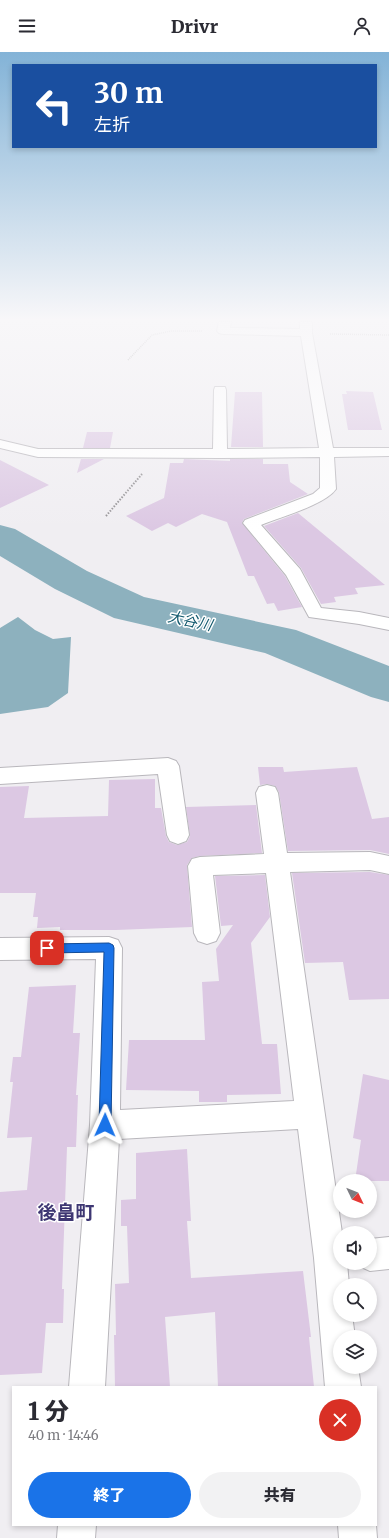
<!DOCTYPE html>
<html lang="ja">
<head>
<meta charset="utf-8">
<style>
	:root { --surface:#fff; --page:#f2f2f3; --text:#2b2b33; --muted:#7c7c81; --accent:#1a73e8 }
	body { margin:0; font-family:Merriweather,"Noto Sans JP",serif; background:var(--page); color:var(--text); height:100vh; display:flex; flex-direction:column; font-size:15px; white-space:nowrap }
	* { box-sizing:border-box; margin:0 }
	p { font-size:13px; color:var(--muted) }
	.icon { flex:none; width:22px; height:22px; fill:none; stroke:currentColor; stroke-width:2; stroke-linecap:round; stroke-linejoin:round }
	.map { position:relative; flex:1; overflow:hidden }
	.side { position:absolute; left:12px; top:1334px; width:365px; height:140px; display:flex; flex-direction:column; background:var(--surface); border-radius:0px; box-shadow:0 2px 6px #0003 }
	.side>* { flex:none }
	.banner { position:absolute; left:12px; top:12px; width:365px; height:84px; border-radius:0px; box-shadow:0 2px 6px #0003; background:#1a4fa0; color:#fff; overflow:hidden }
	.needle { width:26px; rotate:133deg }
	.tools { position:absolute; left:333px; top:1122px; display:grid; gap:8px }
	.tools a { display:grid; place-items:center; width:44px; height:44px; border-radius:50%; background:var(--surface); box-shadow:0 2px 6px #0003; font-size:20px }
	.pin { position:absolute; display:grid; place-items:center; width:34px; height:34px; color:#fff; margin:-17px; border-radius:8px; box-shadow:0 2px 6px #0006 }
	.me { position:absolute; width:44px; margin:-22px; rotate:1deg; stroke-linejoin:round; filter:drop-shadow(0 0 3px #0008) }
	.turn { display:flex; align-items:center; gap:14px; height:84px; padding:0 16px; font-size:18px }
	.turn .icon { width:52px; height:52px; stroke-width:2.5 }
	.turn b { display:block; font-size:28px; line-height:34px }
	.round { display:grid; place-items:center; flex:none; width:42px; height:42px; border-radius:21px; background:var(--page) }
	.overview { display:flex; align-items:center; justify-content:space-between; height:68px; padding:0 16px }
	h1 { font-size:24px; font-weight:800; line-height:30px }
	.action { display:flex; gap:8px; margin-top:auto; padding:8px 16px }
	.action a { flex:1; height:46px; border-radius:24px; background:var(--accent); color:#fff; font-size:16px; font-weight:800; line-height:46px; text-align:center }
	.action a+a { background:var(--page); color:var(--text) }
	header { display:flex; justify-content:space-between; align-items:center; height:52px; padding:0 16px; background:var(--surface); font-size:18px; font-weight:800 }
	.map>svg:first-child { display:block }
</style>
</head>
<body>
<header><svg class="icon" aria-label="menu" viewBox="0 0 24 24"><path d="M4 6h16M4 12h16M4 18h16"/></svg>Drivr<svg class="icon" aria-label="person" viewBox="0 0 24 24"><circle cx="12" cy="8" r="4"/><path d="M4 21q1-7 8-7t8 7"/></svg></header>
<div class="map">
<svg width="389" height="1486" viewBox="0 0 389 1486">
	<rect width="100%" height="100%" fill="#f0eef2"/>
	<path fill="#8db1be" d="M18,565l17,13 18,9 18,-2 -3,56 -20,14 -48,7v-86z"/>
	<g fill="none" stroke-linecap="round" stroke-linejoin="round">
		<path fill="#8db1be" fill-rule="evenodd" d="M0,473l15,4 72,42 57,26 152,33 93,36v36l-18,-5 -106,-44 -151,-35 -59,-29 -55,-33z"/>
	</g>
	<path fill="#dcc8e3" d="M346,339l27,1 9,38h-34l-6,-36h5z
		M235,340h27l1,55h-32z
		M87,380h26l-3,16h-27z
		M81,407h23l-27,14z
		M184,407l46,2v-2h33v5h25l2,18 18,12 -64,25 -2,4 43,53 17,31 -24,4 -4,-8 -7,1 -13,-28h-6l-21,-54 -25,-8 -26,13 -8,-4 -16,8 -26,-15 38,-18 6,-35h13z
		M0,408l49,25 -49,23z
		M298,461l87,72 -30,3 3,6 -24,3 2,5 -15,2 -20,-36 -37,-42z
		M258,715h25l1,5 73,-5 15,52 17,-2v37l-19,-4 -82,1 -9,-59 -4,-6 -8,-2 -7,1z
		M155,727v29h6l5,28 3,6 8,3 10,-3 3,-6 -4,-29 70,-2 6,48 -62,3 -8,2 -5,7 5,62 -76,3h-56v-3l-23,1 1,-11h-5l3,-24h-36v-106l29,-1 -5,32 84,-2 1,-36z
		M370,820l19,3v124l-40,1 -6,-38 -38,1 -13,-90z
		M265,823l5,42 -19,26 11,101h15l4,50 -54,1v7h-28v-11l-73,-1 3,-50h76l-3,-58 17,-1 -3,-32 17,-24 -12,1 -6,-50z
		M76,933l-3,48h7l-4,62h2l-2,52h-9l-5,142h2l-1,34h-17l-4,50 -42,2v-183l27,-2 5,-53 -25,1 6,-56h-3l3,-25h8l8,-70z
		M363,1022l26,6v101h-34l6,-41 -8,-2z
		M187,1097l4,72h-4l4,57 112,-7 8,66h-2l5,50h-96l-3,-75 -50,5 5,70h-55l-1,-52h2l-1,-51 14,-1 -2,-57h-6v-26l15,-1v-46z"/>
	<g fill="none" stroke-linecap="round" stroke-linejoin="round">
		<defs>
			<path id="minor" d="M219,270h12l-1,6 70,1v-7h12v11l21,115h56v8l-55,1 2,32c-11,16 -56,28 -75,36l39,44 21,39 38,4 30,6v12l-30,-6 -50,-7 -23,-42 -43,-52 2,-3 68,-26 7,-6v-31l-100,1 -182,-1 -38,-9v-8l38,9h175l1,-59 1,-3h10l1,3 1,59 92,-1 -18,-112 -78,-2 -4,-1 -2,-2z
				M168,706l8,3 3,5 10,69 -3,6 -8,3 -8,-3 -3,-6 -9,-61 -158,10v-16z
				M267,733l8,2 3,6 9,60 83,-1 19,4v18l-19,-4 -80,2 52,361h-2v30h7l2,22h-9v30h12l3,22h-15v30h18l3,20h-36l-11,-129 -16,-129 -179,10 -14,248h-36l21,-262 6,-166 -96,1v-22l109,-1 9,3 4,8 -2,162 174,-9 -28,-228 -53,2 7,58 -4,8 -9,3 -9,-3 -4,-8 -6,-67 4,-7 8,-2 64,-3 -8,-61 3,-6z
				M389,1185v32l-19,2 -11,-5 -2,-3h13v-24z
				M58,1473h38l-1,13h-38z
				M338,1473h38l1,13h-38z"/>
		</defs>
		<use href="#minor" stroke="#b9b7bc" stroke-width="2"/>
		<path stroke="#929093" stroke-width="1.5" stroke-dasharray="1 1" stroke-linecap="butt" d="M330,282l59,1
			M128,308l24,-25 19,-4h31"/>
		<path stroke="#929093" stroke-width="2" stroke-dasharray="1.5 1.5" stroke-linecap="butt" d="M106,464l36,-42"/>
		<use href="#minor" fill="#fff" fill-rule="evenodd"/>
	</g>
	<linearGradient id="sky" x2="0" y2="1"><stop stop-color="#83b3d7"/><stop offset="0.56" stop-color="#f8f7f9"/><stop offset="1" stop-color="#f8f7f9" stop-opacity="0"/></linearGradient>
	<rect width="389" height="478" fill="url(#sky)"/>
	<path fill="#1a73e8" stroke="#114b97" d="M109,891l4,2 1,3 -3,177 -2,4 -4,2 -5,-2 -1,-4 5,-173 -57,1 -4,-1 -2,-4 2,-3 4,-1z"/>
	<g text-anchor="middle" stroke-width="3" stroke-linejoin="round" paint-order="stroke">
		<g font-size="15" font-style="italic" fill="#135a6e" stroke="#fff">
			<text transform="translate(190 569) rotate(12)" y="5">大谷川</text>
		</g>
		<g font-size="19" font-weight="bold" fill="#3e3773" stroke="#fff">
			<text x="66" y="1167">後畠町</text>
		</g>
	</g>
</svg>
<div class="tools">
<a><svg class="needle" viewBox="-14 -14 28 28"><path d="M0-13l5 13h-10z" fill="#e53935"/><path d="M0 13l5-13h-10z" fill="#7c7c81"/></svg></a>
<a><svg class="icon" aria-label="sound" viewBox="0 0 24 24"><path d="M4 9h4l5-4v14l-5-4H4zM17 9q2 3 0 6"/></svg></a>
<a><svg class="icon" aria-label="search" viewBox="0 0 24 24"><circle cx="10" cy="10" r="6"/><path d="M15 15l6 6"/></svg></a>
<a><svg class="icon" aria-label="layers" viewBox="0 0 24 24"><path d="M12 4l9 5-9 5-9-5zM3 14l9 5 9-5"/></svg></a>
</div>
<div class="pin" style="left:47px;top:896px;background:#d93025"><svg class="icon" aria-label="arrive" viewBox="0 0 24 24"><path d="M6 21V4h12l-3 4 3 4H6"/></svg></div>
<svg class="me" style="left:105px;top:1073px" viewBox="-20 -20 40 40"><path d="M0-17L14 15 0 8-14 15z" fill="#1a73e8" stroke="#fff" stroke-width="4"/></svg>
<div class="banner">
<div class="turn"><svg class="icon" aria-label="left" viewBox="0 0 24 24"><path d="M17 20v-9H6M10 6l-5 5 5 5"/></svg><div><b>30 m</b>左折</div></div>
</div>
<section class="side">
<div class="overview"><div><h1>1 分</h1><p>40 m · 14:46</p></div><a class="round" style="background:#d93025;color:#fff"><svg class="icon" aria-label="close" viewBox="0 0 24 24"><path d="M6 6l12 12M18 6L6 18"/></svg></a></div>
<div class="action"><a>終了</a><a>共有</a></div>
</section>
</div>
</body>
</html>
